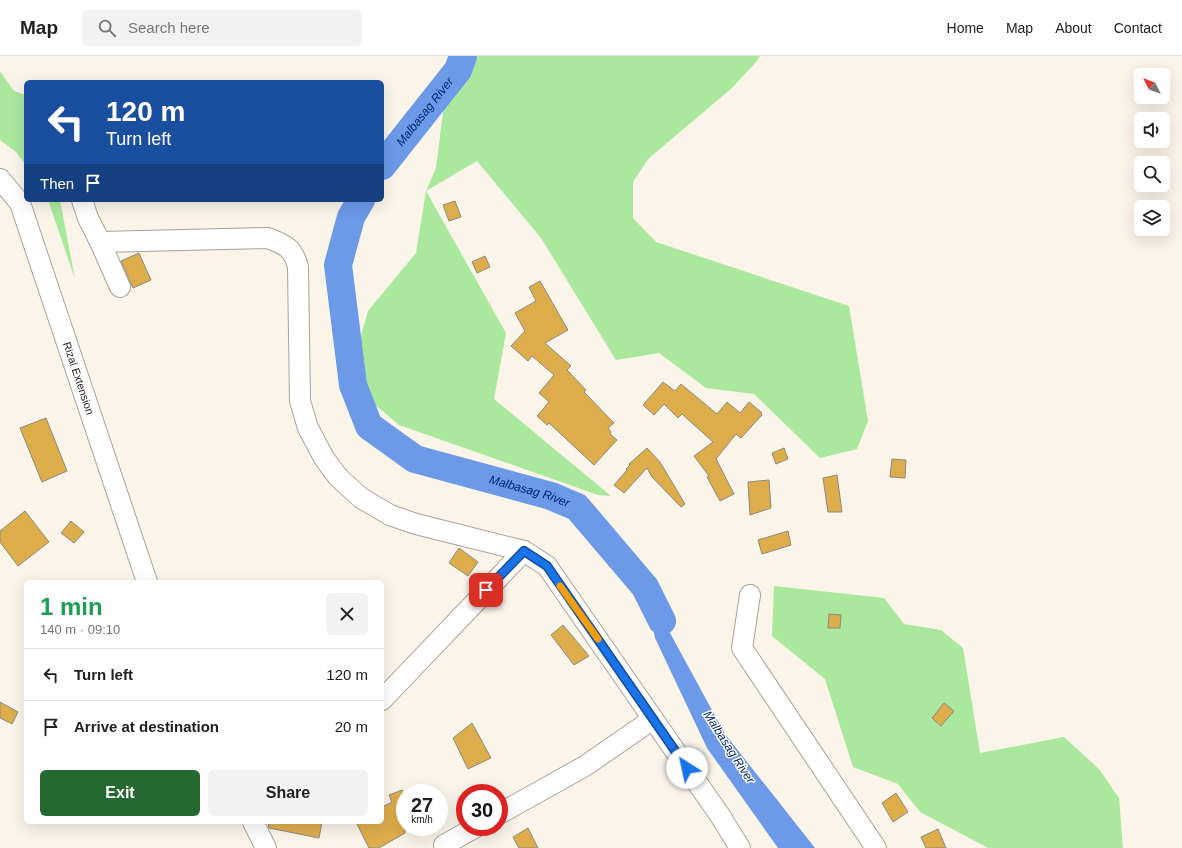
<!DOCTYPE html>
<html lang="en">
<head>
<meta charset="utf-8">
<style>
	:root { --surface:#fff; --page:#f2f2f2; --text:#202124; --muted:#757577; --line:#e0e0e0; --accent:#266832 }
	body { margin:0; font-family:Arial,sans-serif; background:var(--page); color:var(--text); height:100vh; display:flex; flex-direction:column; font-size:15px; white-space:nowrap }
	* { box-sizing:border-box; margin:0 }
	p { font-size:13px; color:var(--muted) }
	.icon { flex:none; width:22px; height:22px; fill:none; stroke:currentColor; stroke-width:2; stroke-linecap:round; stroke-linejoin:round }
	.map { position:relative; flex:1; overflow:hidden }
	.drawer { position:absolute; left:24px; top:524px; width:360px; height:244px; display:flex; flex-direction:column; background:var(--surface); border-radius:6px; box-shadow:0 4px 16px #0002 }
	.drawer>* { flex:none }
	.guide { position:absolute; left:24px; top:24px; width:360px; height:122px; border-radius:6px; box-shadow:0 4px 16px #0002; background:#1a4fa0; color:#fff; overflow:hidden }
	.needle { width:26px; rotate:312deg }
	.controls { position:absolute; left:1134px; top:12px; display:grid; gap:8px }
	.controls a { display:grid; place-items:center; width:36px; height:36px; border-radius:6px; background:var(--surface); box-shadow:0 4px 16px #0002; font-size:20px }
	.speed { position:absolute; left:396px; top:728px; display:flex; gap:8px; font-size:20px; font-weight:700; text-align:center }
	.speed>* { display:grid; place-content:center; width:52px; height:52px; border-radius:50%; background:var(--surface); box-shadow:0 4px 16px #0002; line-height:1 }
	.speed small { font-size:10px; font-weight:400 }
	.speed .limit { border:6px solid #d22; background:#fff; color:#111 }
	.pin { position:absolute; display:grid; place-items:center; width:34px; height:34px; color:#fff; margin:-17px; border-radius:8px; box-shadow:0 2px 6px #0006 }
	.me { position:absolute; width:44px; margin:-22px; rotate:325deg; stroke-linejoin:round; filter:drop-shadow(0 0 3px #0008) }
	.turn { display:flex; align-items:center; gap:14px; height:84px; padding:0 16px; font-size:18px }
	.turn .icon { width:52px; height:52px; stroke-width:2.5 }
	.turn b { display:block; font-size:28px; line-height:34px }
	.then { display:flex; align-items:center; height:38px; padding:0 16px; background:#0003; gap:8px; font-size:15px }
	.round { display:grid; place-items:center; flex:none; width:42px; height:42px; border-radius:6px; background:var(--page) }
	.head { display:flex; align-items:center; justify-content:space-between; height:68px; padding:0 16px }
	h1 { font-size:24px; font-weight:600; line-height:30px; color:#1e9e55 }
	.button { display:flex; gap:8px; margin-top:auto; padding:8px 16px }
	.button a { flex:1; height:46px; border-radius:6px; background:var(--accent); color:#fff; font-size:16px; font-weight:600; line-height:46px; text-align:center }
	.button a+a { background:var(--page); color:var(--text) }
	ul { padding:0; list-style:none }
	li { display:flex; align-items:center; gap:12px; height:52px; padding:0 16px; border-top:1px solid var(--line) }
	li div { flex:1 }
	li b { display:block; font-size:15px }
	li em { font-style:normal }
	header { display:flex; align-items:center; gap:24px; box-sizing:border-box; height:56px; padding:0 20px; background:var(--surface); border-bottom:1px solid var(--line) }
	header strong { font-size:19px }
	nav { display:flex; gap:22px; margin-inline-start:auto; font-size:14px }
	.search { width:280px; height:36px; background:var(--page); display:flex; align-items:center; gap:10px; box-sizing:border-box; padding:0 14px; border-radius:6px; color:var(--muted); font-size:15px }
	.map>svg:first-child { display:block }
</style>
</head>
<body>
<header>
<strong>Map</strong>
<div class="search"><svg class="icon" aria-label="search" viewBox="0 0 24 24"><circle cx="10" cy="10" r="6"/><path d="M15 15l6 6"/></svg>Search here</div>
<nav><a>Home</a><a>Map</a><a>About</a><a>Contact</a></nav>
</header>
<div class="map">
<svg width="1182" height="792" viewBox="0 0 1182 792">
	<rect width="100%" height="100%" fill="#faf4e9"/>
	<path fill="#aae99d" d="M477,0h283l-3,5 -25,27 -84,71 -15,23v36l23,24 193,64 19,115 -11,28 -37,9 -66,-64 -48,-6 -47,-35 -43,7 -75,-122 -64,-77 -51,30 80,142 -12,66 117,97 -13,-1 -199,-70 -26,-22 -13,-37 -2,-20 10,-35 48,-58 10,-62 10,-23 9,-72z
		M0,15l14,20 12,4v70l-10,-13 -16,-12z
		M48,144h12l15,79z
		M774,530l110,12 20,26 37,6 22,18 17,105 84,-16 35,32 20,29 4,50h-135l-68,-36 -22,-28 -45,-17 -28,-88 -53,-43z"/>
	<path fill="#6c9ae9" d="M645,531l80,147 90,114h-37l-71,-100 -52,-110z"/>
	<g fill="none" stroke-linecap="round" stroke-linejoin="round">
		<g stroke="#6c9ae9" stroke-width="28">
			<path id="s1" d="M382,110l76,-96 5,-14"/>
			<path id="s2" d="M361,144l-10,17 -13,48 15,120 16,41 46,33 136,37 26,11 68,80 17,34"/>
		</g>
	</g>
	<path fill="#ddad4b" stroke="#8e8980" d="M455,145l6,16 -12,4 -6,-16z
		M139,197l12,27 -18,8 -12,-27z
		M485,200l5,11 -13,6 -5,-11z
		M540,225l28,49 -23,13 26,23 -4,4 19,20 -2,2 30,31 -6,5 3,4 -1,2 7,6 -23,25 -45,-42 -2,2 -10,-9 12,-14 -10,-9 15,-18 -22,-19 -4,5 -17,-15 14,-15 -10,-18 21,-12 -7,-14z
		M663,326l12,9 6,-7 36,30 10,-12 13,11 9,-11 12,10 1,3 -21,23 -5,-4 -20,25 18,35 -14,7 -13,-24 2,-1 -15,-20 19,-14 -31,-28 -4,4 -14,-14 -10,11 -11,-10z
		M46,362l21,53 -25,11 -22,-54z
		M647,392l13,14 25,42 -4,3 -29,-30 -5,-9 -23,25 -10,-8 13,-15 -1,-1 4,-4 -1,-1z
		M784,392l4,11 -12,5 -4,-11z
		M892,403l14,1 -1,18 -15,-1z
		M837,419l5,37h-14l-5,-34z
		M769,424l2,28 -21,7 -2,-33z
		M25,455l24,31 -31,24 -18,-24v-11z
		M71,465l13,11 -10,11 -13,-10z
		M788,475l3,14 -29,9 -4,-14z
		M459,492l19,14 -10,14 -19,-13z
		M829,558l12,1 -1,13h-12z
		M563,569l26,31 -15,9 -23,-30z
		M0,646l18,10 -6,12 -12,-6z
		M944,647l10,8 -13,15 -9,-8z
		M472,667l19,35 -23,11 -15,-31z
		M402,734l3,6v37l-26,15h-10l-13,-26h26v-15l10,-5 -3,-7z
		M896,737l12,19 -15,10 -11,-19z
		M268,766h54l-3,16 -50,-10z
		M528,772l10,20h-19l-6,-11z
		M938,773l8,19h-20l-5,-11z"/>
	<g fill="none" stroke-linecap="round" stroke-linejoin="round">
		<defs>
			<g id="minor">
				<path id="s3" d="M0,123l20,24 127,379"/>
				<path d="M82,144l6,18 12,24 20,45"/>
				<path d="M100,186l168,-4c18,7 25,10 30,29l2,134 8,27 16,30 14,19 23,21 29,17 26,9 108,27 23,15 174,251 19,31"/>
				<path d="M750,539l-8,53 134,200"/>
				<path d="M382,644l142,-149"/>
				<path d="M499,758l86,-48 68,-47"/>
				<path d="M253,766l13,26"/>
				<path d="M444,789l32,-18"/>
			</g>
		</defs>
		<use href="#minor" stroke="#a8a399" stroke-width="22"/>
		<use href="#minor" stroke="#fff" stroke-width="20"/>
	</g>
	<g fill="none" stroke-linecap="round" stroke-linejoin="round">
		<defs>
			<path id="route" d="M486,534l38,-39 23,15 140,202"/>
		</defs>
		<use href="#route" stroke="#114b97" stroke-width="10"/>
		<use href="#route" stroke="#1a73e8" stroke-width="7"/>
		<path stroke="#f59e0b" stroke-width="7" d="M560,530l38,53"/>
	</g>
	<g text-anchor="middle" stroke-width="3" stroke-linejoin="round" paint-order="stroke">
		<g font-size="11" fill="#25231f" stroke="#fff">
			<text dy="4" stroke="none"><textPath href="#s3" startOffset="216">Rizal Extension</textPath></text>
		</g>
		<g font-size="12" font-style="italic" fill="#002569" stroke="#fff">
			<text dy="4" stroke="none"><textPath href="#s1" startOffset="69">Malbasag River</textPath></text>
			<text dy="4" stroke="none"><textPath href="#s2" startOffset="410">Malbasag River</textPath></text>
			<text transform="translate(729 691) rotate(57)" y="4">Malbasag River</text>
		</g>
	</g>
</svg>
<div class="controls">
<a><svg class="needle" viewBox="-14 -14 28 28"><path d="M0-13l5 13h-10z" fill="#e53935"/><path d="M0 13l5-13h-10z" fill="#757577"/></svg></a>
<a><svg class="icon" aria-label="sound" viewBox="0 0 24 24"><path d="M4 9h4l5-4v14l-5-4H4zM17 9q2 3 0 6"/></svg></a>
<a><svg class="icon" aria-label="search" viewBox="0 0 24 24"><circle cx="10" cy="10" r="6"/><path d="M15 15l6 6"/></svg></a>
<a><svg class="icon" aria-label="layers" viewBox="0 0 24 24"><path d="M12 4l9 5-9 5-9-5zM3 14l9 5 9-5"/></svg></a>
</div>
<div class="speed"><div>27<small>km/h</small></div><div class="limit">30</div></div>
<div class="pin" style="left:486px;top:534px;background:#d93025"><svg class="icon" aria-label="arrive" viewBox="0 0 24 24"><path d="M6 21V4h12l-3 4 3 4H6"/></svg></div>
<svg class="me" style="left:687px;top:712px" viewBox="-20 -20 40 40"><circle r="19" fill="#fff"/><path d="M0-13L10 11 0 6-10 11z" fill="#1a73e8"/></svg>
<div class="guide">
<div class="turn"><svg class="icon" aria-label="left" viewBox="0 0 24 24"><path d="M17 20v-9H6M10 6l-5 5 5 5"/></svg><div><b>120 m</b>Turn left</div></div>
<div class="then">Then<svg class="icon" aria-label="arrive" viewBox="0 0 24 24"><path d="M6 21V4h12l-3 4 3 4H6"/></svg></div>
</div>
<section class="drawer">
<div class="head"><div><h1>1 min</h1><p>140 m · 09:10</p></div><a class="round"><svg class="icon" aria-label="close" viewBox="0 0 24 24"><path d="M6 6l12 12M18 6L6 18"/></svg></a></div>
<ul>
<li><svg class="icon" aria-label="left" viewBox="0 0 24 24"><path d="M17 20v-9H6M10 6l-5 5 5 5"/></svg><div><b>Turn left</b></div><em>120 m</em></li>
<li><svg class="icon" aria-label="arrive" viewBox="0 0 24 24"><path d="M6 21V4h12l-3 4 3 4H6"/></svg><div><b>Arrive at destination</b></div><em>20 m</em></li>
</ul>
<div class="button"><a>Exit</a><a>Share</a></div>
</section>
</div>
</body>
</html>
